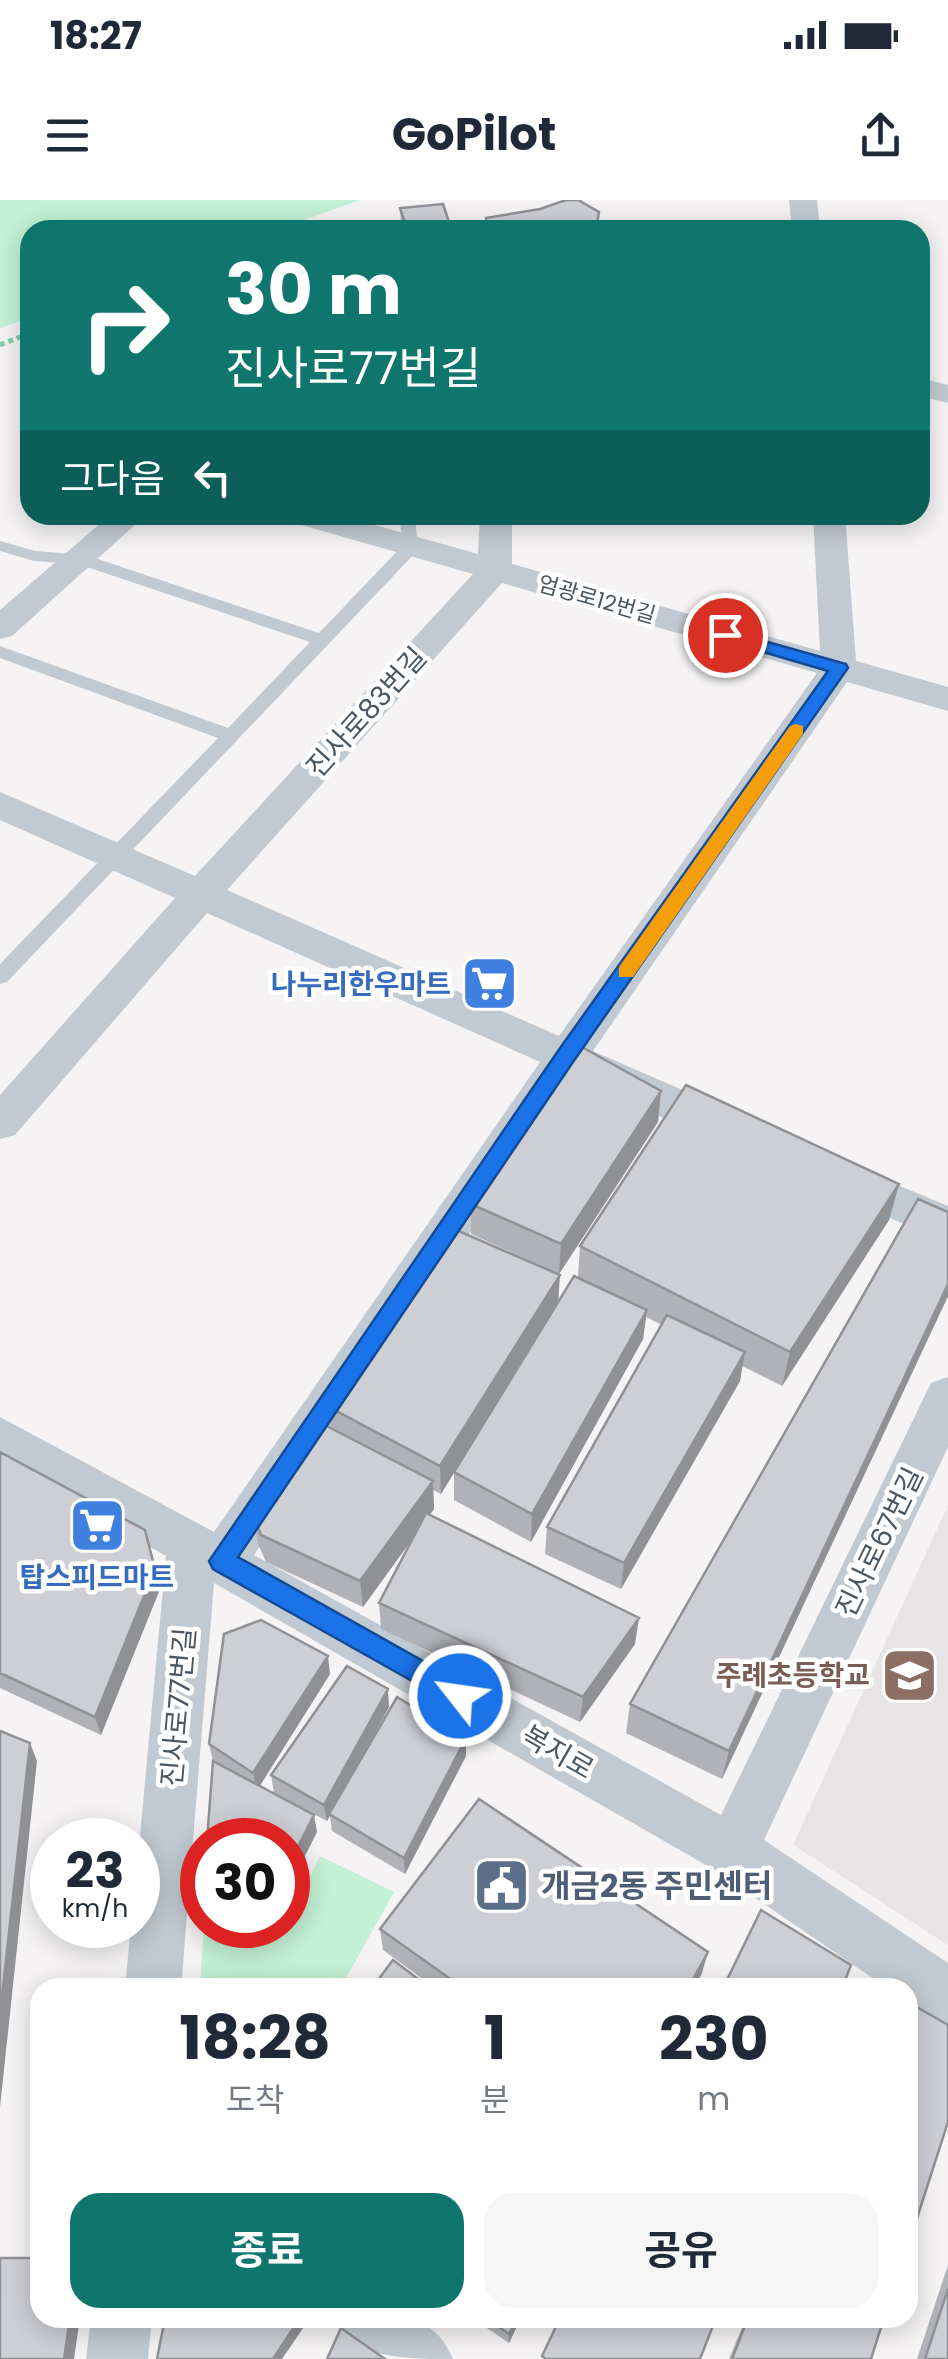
<!DOCTYPE html>
<html lang="ko">
<head>
<meta charset="utf-8">
<style>
	:root { --surface:#fff; --page:#f6f6f7; --text:#1f2937; --muted:#747a83; --accent:#0f766e }
	body { margin:0; font-family:Poppins,"Noto Sans KR",sans-serif; background:var(--page); color:var(--text); height:100vh; display:flex; flex-direction:column; font-size:38px; white-space:nowrap }
	* { box-sizing:border-box; margin:0 }
	p { font-size:32px; color:var(--muted) }
	.icon { flex:none; width:55px; height:55px; fill:none; stroke:currentColor; stroke-width:2; stroke-linecap:round; stroke-linejoin:round }
	.map { position:relative; flex:1; overflow:hidden }
	.side { position:absolute; left:30px; top:1778px; width:888px; height:350px; display:flex; flex-direction:column; background:var(--surface); border-radius:30px; box-shadow:0 5px 25px #0003 }
	.side>* { flex:none }
	.banner { position:absolute; left:20px; top:20px; width:910px; height:305px; border-radius:30px; box-shadow:0 5px 25px #0003; background:#0f766e; color:#fff; overflow:hidden }
	.speed { position:absolute; left:30px; top:1618px; display:flex; gap:20px; font-size:50px; font-weight:700; text-align:center }
	.speed>* { display:grid; place-content:center; width:130px; height:130px; border-radius:50%; background:var(--surface); box-shadow:0 5px 25px #0003; line-height:1 }
	.speed small { font-size:25px; font-weight:400 }
	.speed .limit { border:15px solid #d22; background:#fff; color:#111 }
	.pin { position:absolute; display:grid; place-items:center; width:85px; height:85px; color:#fff; margin:-42px; border:5px solid #fff; border-radius:50%; box-shadow:0 2px 10px #0007 }
	.me { position:absolute; width:110px; margin:-55px; rotate:300deg; stroke-linejoin:round; filter:drop-shadow(0 0 8px #0008) }
	.turn { display:flex; align-items:center; gap:35px; height:210px; padding:0 40px; font-size:45px }
	.turn .icon { width:130px; height:130px; stroke-width:2.5 }
	.turn b { display:block; font-size:70px; line-height:85px }
	.then { display:flex; align-items:center; height:95px; padding:0 40px; background:#0003; gap:20px; font-size:38px }
	.eta { display:flex; justify-content:space-evenly; align-items:center; height:170px; text-align:center }
	.eta b { font-size:60px; font-weight:700; line-height:70px }
	.primary-button { display:flex; gap:20px; margin-top:auto; padding:20px 40px }
	.primary-button a { flex:1; height:115px; border-radius:30px; background:var(--accent); color:#fff; font-size:40px; font-weight:700; line-height:115px; text-align:center }
	.primary-button a+a { background:var(--page); color:var(--text) }
	.status { display:flex; justify-content:space-between; align-items:center; height:70px; padding:0 50px; background:var(--surface); direction:ltr }
	.status svg { height:28px; fill:currentColor }
	header { display:flex; justify-content:space-between; align-items:center; height:130px; padding:0 40px; background:var(--surface); font-size:45px; font-weight:700 }
	.map>svg:first-child { display:block }
</style>
</head>
<body>
<div class="status"><b>18:27</b><svg viewBox="0 0 49 12"><path d="M0 12V9h3v3zM5 12V6h3v6zM10 12V3h3v9zM15 12V0h3v12zM26 1h20v11H26zM47 4h2v5h-2z"/></svg></div>
<header><svg class="icon" aria-label="menu" viewBox="0 0 24 24"><path d="M4 6h16M4 12h16M4 18h16"/></svg>GoPilot<svg class="icon" aria-label="share" viewBox="0 0 24 24"><path d="M12 15V3M7 8l5-5 5 5M5 13v7h14v-7"/></svg></header>
<div class="map">
<svg width="948" height="2159" viewBox="0 0 948 2159">
	<rect width="100%" height="100%" fill="#f5f3f3"/>
	<path fill="#e6e4e5" d="M948,1305v440l-155,-100z"/>
	<path fill="#c3f1d5" d="M0,0h360l-84,30h-246v88l-30,10z
		M320,1656l74,36 -53,95h-141l4,-62h65l15,5z"/>
	<g fill="none" stroke-linecap="round" stroke-linejoin="round">
		<path stroke="#7ad0a6" stroke-width="5" stroke-dasharray="5 4" stroke-linecap="butt" d="M0,145l30,-12"/>
		<path fill="#c1cad2" fill-rule="evenodd" d="M399,315h16l3,35 -411,432 -7,2v-20l218,-226 -218,-80v-12l228,82 82,-86 -232,-78 -44,-3 -34,-10v-10l35,10 51,4 233,78 84,-88z"/>
		<path fill="#c1cad2" fill-rule="evenodd" d="M789,0h28l3,30h-28z
			M920,178l28,7v18l-28,-7z
			M110,315h36l-134,121 -12,3v-29z
			M287,315h52l139,39 2,-39h32v49l308,87 -7,-136h32l11,146 92,26v24l-101,-29 -254,369 149,65 6,12 -6,12 -15,4 -15,-4 -138,-62 -320,477 467,260 210,-432 17,-6v70l-184,393 184,123v61l-40,-22v-14h-21l-174,-119 -499,-286 -33,405h-56l6,-63h7v-68l28,-301 -166,-95v-44l214,115 326,-470 -333,-149 -192,222 -15,4v-44l175,-197 -175,-78v-28l195,84 278,-302 -182,-52zM502,383l315,90 -258,363 -332,-146z
			M840,961l108,45v37l-123,-53 -7,-12 7,-12z
			M91,2118h61l-4,41h-62z
			M332,2118c50,-3 99,-13 121,41 -50,0 -98,0 -121,-41z"/>
	</g>
	<path fill="#b0b2b7" d="M400,8l50,17v5h-46l-3,-9z
		M661,891l-3,31 -99,152 -88,-40v-30z
		M899,984l-10,36 -107,166 -40,-20 -2,15 -119,208 -76,-35 2,-27 115,-202 -16,-8 -3,22 -112,203 -77,-42v-28l-13,22 -8,-4 1,19 -5,6 206,129 -55,78 -199,-93 -2,-26 34,-65 -50,69 -97,-45 -8,-18 -4,-27 77,-88 -2,-22 229,-105 20,-25 2,-31z
		M948,1012v84l-226,483 -96,-46 4,-29z
		M0,1252l160,137 -59,146 -101,-47z
		M330,1474l-70,112 57,46 -29,57v-49l-75,-79 -4,-17z
		M389,1507l-33,60 110,-29v18l-61,118 -73,-43 -2,-15 -3,5 -53,-28 -3,-18z
		M380,1729l322,44 -8,15h-259l-52,-38z
		M948,2065v94h-31z
		M472,2118h49l-12,25z
		M746,2118h138l-13,41h-142z"/>
	<path fill="#909195" d="M661,891l-3,31 -99,152 2,-30z
		M899,984l-10,36 -107,166 8,-34z
		M560,1075l-2,30 -117,189 -1,-28z
		M948,1084v12l-226,483 7,-28z
		M647,1110l-4,29 -112,203 1,-28z
		M745,1152l-5,29 -119,208 3,-26z
		M433,1281l1,28 -71,98 -3,-26z
		M145,1330l15,59 -59,146 -6,-18z
		M639,1418l-4,26 -55,78 3,-25z
		M328,1456l2,18 -73,116 -4,-17z
		M388,1489l1,18 -62,114 -3,-16z
		M466,1538v18l-61,118 -1,-16z
		M30,1543l7,18 -37,346v-93z
		M314,1615l3,17 -29,57v-23z
		M708,1752l-6,21 -8,15h-6z
		M70,2118h10l-6,41h-10z
		M300,2118h10l-28,41h-9z
		M517,2118h4l-12,25v-9z"/>
	<path fill="#cdcfd5" stroke="#909195" stroke-width="2.5" d="M566,0h12l21,12 -3,18h-108l-2,-12 54,-9z
		M443,4l7,21 -43,4 -7,-21z
		M580,846l81,45 -100,153 -90,-40z
		M686,885l213,99 -109,168 -210,-106z
		M918,999l30,13v72l-219,467 -99,-47z
		M454,1029l106,46 -120,191 -111,-59z
		M574,1076l73,34 -115,204 -78,-42z
		M667,1115l78,37 -121,211 -77,-36z
		M317,1221l116,60 -73,100 -99,-46 -7,-18z
		M0,1252l145,78 10,39 -60,148 -95,-44z
		M426,1313l213,105 -56,79 -204,-94z
		M261,1420l67,36 -75,117 -44,-29 15,-110z
		M347,1466l41,23 -64,116 -53,-30z
		M397,1497l69,41 -62,120 -75,-44z
		M0,1531l30,12 -30,271z
		M213,1561l101,54 -26,51v-26h-81z
		M479,1599l229,153 -20,36h-225l-83,-59z
		M761,1710l90,55 -9,23h-119z
		M393,1760l37,28h-58z
		M908,1802l40,23v97l-40,124z
		M0,2058h40v60h30l-6,41h-64z
		M948,2089v70h-23z
		M165,2118h135l-27,41h-116z
		M486,2118h31l-8,16z
		M560,2118h156l-16,41h-154l-4,-3z
		M748,2118h136l-13,41h-139z
		M341,2128l44,31h-58z"/>
	<path fill="#1a73e8" stroke="#114b97" stroke-width="2.5" d="M725,430l121,34 2,4 -275,394 -335,495 231,130 4,9 -4,9 -9,3 -247,-139 -4,-8 349,-510 270,-380 -109,-32v-8z"/>
	<path fill="#f59e0b" d="M796,524l7,2v8l-170,243h-14v-10l171,-241z"/>
	<defs>
		<symbol id="supermarket-square" viewBox="-11 -11 22 22"><rect x="-9" y="-9" width="18" height="18" rx="4" fill="#3f7fe0" stroke="#fff"/><path d="M-6-5.5h2.5l.6 2H6L4.5 2H-2.5L-4.4-4H-6ZM-1.5 3.2a1.3 1.3 0 1 0 .1 0ZM3 3.2a1.3 1.3 0 1 0 .1 0Z" fill="#fff"/></symbol>
		<symbol id="school-square" viewBox="-11 -11 22 22"><rect x="-9" y="-9" width="18" height="18" rx="4" fill="#8d6e63" stroke="#fff"/><path d="M0-5L7-2L0 1L-7-2ZM-4 1L0 2.5L4 1V4Q0 6-4 4Z" fill="#fff"/></symbol>
		<symbol id="civic-square" viewBox="-11 -11 22 22"><rect x="-9" y="-9" width="18" height="18" rx="4" fill="#5c6f8a" stroke="#fff"/><path d="M-.6-6.5H3V-4.5H.6V-3L4-1V1h2V6H-6V1h2V-1L-.6-3ZM-1.2 2.5V6h2.4V2.5Z" fill="#fff"/></symbol>
	</defs>
	<g fill-rule="evenodd">
		<use href="#supermarket-square" x="458" y="752" width="63" height="63"/>
		<use href="#supermarket-square" x="66" y="1294" width="63" height="63"/>
		<use href="#school-square" x="878" y="1444" width="63" height="63"/>
		<use href="#civic-square" x="470" y="1654" width="63" height="63"/>
	</g>
	<g text-anchor="middle" stroke-width="9" stroke-linejoin="round" paint-order="stroke">
		<g font-size="22" fill="#4a5661" stroke="#fff">
			<text transform="translate(597 399) rotate(16)" y="8">엄광로12번길</text>
		</g>
		<g font-size="28" fill="#4a5661" stroke="#fff">
			<text transform="translate(366 512) rotate(-48)" y="10">진사로83번길</text>
			<text transform="translate(879 1342) rotate(-64)" y="10">진사로67번길</text>
			<text transform="translate(178 1507) rotate(-85)" y="10">진사로77번길</text>
			<text transform="translate(558 1552) rotate(30)" y="10">복지로</text>
		</g>
		<g font-size="28" font-weight="bold" fill="#366cbe" stroke="#fff" text-anchor="end">
			<text x="451" y="794">나누리한우마트</text>
			<text x="97" y="1387" text-anchor="middle">탑스피드마트</text>
		</g>
		<g font-size="28" font-weight="bold" fill="#785e54" stroke="#fff" text-anchor="end">
			<text x="870" y="1485">주례초등학교</text>
		</g>
		<g font-size="32" font-weight="bold" fill="#4e5e75" stroke="#fff" text-anchor="start">
			<text x="541" y="1697">개금2동 주민센터</text>
		</g>
	</g>
</svg>
<div class="speed"><div>23<small>km/h</small></div><div class="limit">30</div></div>
<div class="pin" style="left:725px;top:435px;background:#d93025"><svg class="icon" aria-label="arrive" viewBox="0 0 24 24"><path d="M6 21V4h12l-3 4 3 4H6"/></svg></div>
<svg class="me" style="left:460px;top:1496px" viewBox="-20 -20 40 40"><circle r="17" fill="#1a73e8" stroke="#fff" stroke-width="3"/><path d="M0-11L8 9 0 5-8 9z" fill="#fff"/></svg>
<div class="banner">
<div class="turn"><svg class="icon" aria-label="right" viewBox="0 0 24 24"><path d="M7 20v-9h11M14 6l5 5-5 5"/></svg><div><b>30 m</b>진사로77번길</div></div>
<div class="then">그다음<svg class="icon" aria-label="left" viewBox="0 0 24 24"><path d="M17 20v-9H6M10 6l-5 5 5 5"/></svg></div>
</div>
<section class="side">
<div class="eta">
<div><b>18:28</b><p>도착</p></div>
<div><b>1</b><p>분</p></div>
<div><b>230</b><p>m</p></div>
</div>
<div class="primary-button"><a>종료</a><a>공유</a></div>
</section>
</div>
</body>
</html>
